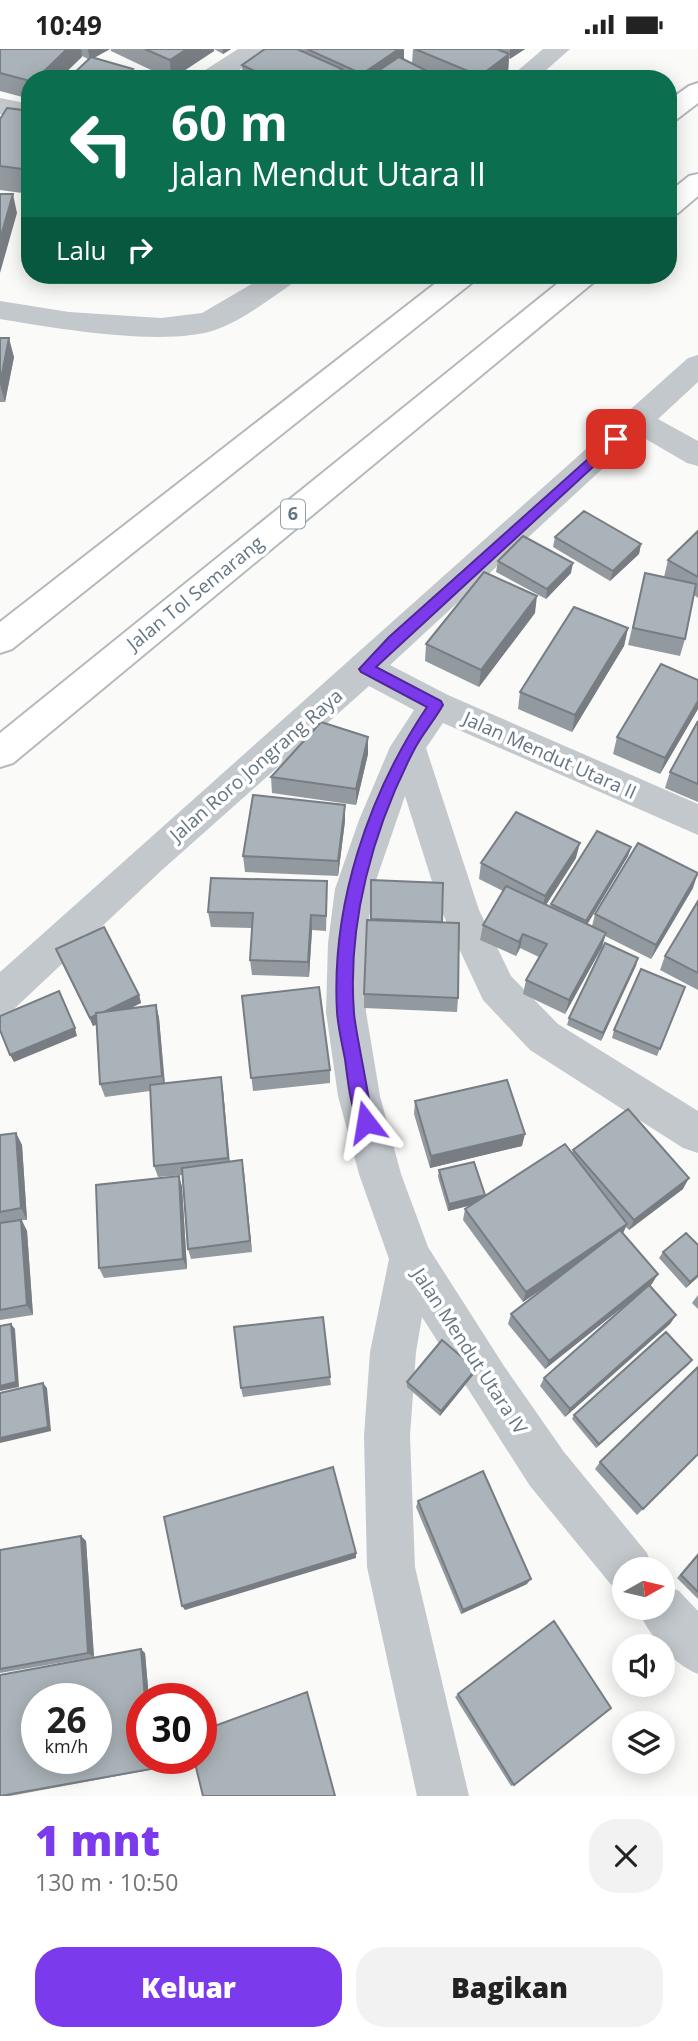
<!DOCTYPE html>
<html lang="id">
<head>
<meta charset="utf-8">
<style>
	:root { --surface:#fff; --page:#f2f2f2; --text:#222; --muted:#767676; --accent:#7c3aed }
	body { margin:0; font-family:"Open Sans",sans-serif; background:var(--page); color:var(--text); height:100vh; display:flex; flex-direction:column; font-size:26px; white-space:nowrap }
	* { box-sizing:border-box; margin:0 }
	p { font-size:23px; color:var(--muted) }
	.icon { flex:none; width:38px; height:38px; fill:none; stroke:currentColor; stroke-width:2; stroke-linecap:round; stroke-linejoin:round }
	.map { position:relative; height:1747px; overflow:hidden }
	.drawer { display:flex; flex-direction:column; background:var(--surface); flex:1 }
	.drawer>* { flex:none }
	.hud { position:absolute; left:21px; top:21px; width:656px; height:214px; border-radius:28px; box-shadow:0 4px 18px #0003; background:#0b6e4f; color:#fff; overflow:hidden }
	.needle { width:46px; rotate:82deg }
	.fabs { position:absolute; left:612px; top:1508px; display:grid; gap:14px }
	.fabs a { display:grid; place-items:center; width:63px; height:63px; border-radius:50%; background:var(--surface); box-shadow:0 4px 18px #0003; font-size:35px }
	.speed { position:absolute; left:21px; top:1634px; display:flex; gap:14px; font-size:35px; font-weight:700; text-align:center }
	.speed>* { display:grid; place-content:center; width:91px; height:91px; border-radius:50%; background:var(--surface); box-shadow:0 4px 18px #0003; line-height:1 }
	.speed small { font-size:18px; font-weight:400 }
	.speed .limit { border:10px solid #d22; background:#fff; color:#111 }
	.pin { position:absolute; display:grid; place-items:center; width:60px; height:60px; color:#fff; margin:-30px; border-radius:14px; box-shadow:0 4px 10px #0006 }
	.me { position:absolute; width:77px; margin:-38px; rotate:346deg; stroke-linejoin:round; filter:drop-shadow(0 0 5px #0008) }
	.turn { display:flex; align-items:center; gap:24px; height:147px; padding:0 35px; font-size:32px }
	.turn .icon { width:91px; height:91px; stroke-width:2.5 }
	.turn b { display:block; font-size:49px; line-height:60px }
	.then { display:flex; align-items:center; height:66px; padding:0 35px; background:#0003; gap:14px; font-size:26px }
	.round { display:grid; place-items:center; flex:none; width:74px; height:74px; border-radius:28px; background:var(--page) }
	.head { display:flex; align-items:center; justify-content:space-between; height:119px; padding:0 35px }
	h1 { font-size:42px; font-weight:800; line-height:52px; color:var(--accent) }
	.action { display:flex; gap:14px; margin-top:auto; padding:14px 35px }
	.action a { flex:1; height:80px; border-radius:28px; background:var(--accent); color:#fff; font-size:28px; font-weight:800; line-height:80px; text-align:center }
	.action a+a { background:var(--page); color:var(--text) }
	.status { display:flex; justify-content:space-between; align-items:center; height:49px; padding:0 35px; background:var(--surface); direction:ltr }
	.status svg { height:19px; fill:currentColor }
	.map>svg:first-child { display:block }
</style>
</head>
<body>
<div class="status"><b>10:49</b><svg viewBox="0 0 49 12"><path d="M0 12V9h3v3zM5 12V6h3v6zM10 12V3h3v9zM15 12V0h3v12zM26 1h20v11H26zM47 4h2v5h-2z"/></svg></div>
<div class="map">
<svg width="698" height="1747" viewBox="0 0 698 1747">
	<rect width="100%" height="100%" fill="#fafaf8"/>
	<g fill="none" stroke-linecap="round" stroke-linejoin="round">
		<defs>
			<path id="highway" d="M698,34v20l-21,16 -9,3v-21l21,-15z
				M698,125v22l-20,17 -10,2v-22l21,-17z
				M446,226h32l-4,6 -462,368 -12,4v-31z
				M568,226h31l-4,6 -582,482 -13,4v-34z"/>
		</defs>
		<use href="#highway" stroke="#b4b9bd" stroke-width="4"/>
		<path fill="#c3c8cc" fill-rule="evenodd" d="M238,0h29l-3,5 -38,25h-30l3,-5z
			M543,0h27l-34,30h-28z
			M0,49l30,6v16l-30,-6z
			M267,226h33l-4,6c-25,17 -50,37 -78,48 -50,19 -164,-1 -218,-10v-18l69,11 92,6 41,-5z
			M698,306v27l-40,37 40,22v25l-11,-3 -48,-28 -249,230 58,30 250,109v31l-255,-112 -17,25 53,162 32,66 47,48 140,87v42l-15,-5 -153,-98 -47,-50 -42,-90 -36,-114 -32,93 -7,54v69l14,84 21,78 27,73 76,119 60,86 83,101 7,17h-29v22l-12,-5 -83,-101 -108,-169 -6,35 -6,84 5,131 54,229h-52l-50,-229 -3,-131 6,-84 19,-93 -30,-85 -21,-78 -12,-84 2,-69 7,-54 24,-69 31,-73 24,-37 -45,-24 -207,184 -148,139 -14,6v-43l688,-614z
			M663,1535l16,7 19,20v63c-27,-11 -49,-39 -61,-66h26z"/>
		<use href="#highway" fill="#fff" fill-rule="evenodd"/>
	</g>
	<path fill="#929a9f" d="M0,0h110l-16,9 39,11 1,10h-60l-1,-5 15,-15 -6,-3 -52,23v20l-30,-8z
		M111,0h103v2l-42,28h-2l-59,-28z
		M214,0h17l-8,5z
		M300,0h104v11l8,4 1,-15h112l-16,10 -1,14 -8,6h-257l-1,-14 58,-15z
		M30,62v83l-30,-4v-71z
		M262,226h19l-4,5z
		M0,289l14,19 -9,45h-5z
		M698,482v67l-4,-3 -9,44 -5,17 -52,-11 17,-72 19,4 4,-17z
		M555,488l86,7 -2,10 -29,27 -57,-34z
		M498,512l73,12 -25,26 -50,-27z
		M535,564l-56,74 -54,-26 1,-17z
		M628,579l-4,18 -52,86 -54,-23 2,-17z
		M698,631v29l-38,65 -47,-20 4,-17z
		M698,672v81l-33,-14 5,-16z
		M368,688v17l-12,51 -84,-12 -1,-16z
		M345,756v16l-7,55 -93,-4 -2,-16z
		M631,798l-3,9 -41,68 5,2 3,-12 98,-26 -42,71 -46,-23 -3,11 -37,67 -42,-20 3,-14 13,-23 -19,-9 -4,8 -36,-16 3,-15 20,-34 -24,-12 2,-16 95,-5 -30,47 4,2 1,-3z
		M327,847l-1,35 -14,-1 -3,47 -57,-2 -2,-15 2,-32 -41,-1 -3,-15z
		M698,852v89l-38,-20 5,-14z
		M442,873l16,76 -1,14 -93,-4v-14z
		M56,900l83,46 2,8 -10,5 25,-3 3,13 6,65 56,-6 2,13 7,72 12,-2 10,92 -61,7 -3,-10 -5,-74 -25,2 -4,-11 -4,-75 -45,6 -5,-13 -3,-60 -4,2 -34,-69z
		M638,909l-37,83 -34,-16 2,-7z
		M685,938l-28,69 -45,-18 2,-8z
		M242,947l88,74v13l-77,8z
		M415,1052l107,45 -92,22 -16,-54z
		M16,1084l6,12 5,75h-5l5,11 6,84 -33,5v-185z
		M573,1101l110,39 -54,41 -3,-3 -3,6 35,41 -8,11 26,30 -6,9 -105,93 -25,-31 4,-8 93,-83 -92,74 -37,-45 3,-10 49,-38 -37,26 -60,-82 2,-11 7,-4 -24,6 -10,-34 1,-7 45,27 88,-44z
		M179,1127l3,11 5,82 -83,9 -5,-10z
		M663,1203l35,25 -12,11 -27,-30z
		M698,1246v14l-6,-6z
		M692,1311l-4,5 -92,83 -24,-29 2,-4z
		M476,1320l-2,5 -34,42 -33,-29v-5z
		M330,1328l1,8 -88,12 -2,-9z
		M698,1405l-61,61 -42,-46 5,-7z
		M418,1452l109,83 -66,30 -45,-107z
		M81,1487l5,5 8,116 -94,16v-123z
		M698,1504v46l-21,-21z
		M145,1604l4,46h-7l13,70 -145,27h-10z
		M458,1645l56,91 -3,1 -56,-89z"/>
	<path fill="#777d82" d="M67,0h14l1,8 -23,22h-23z
		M89,0h21l-20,11 -2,-10z
		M187,0h27v2l-43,28 -1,-19z
		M223,0h8l-8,5z
		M391,0h13v15l-21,15h-21v-5z
		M510,0h15l-15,10z
		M509,5l-1,19 -8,6h-20v-3z
		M133,20l1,10h-11z
		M342,20v10h-14z
		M13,145l4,19 -17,60v-34z
		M9,289l5,19 -9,45 -5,-18z
		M641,495l-2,10 -29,27 3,-10z
		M573,514l-2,10 -25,26 1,-10z
		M537,547l-2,17 -56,74 2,-17z
		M628,579l-4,18 -52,86 3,-17z
		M698,652v8l-38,65 5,-16z
		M368,688v17l-12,51v-16z
		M345,756v16l-7,55v-15z
		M580,794l-4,15 -34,53 3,-15z
		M631,798l-3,9 -44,74 2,-9z
		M698,824l-5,15 -42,71 5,-14z
		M311,866l1,15 -3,47 -1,-15z
		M606,884l-4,14 -37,67 4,-14z
		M523,885l-3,14 -4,8 3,-14z
		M638,909l-2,8 -35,75 2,-8z
		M139,946l2,8 -48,23 -3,-8z
		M156,956l3,13 6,71 -3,-13z
		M75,979l2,8 -63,26 -4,-7z
		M221,1028l2,13 7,80 -2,-12z
		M16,1084l6,12 5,75 -6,-12z
		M525,1085l-3,12 -92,22 1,-12z
		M242,1111l2,12 8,80 -2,-11z
		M179,1127l3,11 5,82 -4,-10z
		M689,1129l-6,11 -54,41 5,-10z
		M485,1146l-2,7 -35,9 1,-7z
		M21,1171l6,11 6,84 -6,-10z
		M627,1175l-5,11 -99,67 3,-10z
		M658,1225l-6,10 -107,85 4,-8z
		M698,1226v2l-12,11 4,-6z
		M676,1266l-6,9 -105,93 5,-8z
		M11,1275l4,5 4,58 -19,4v-5z
		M692,1311l-4,5 -92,83 3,-4z
		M476,1320l-2,5 -34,42 1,-5z
		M43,1334l4,5 4,43 -51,12v-5z
		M81,1487l5,5 8,116 -6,-4z
		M356,1504v5l-171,52 -3,-4z
		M531,1530l-4,5 -66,30 2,-4z
		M141,1600l4,4 4,46h-4z
		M150,1710h4l1,10h-4z"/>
	<path fill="#aab3b9" stroke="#777d82" stroke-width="2" fill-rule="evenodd" d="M0,0h67l-31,30h-6v2l-30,-8z
		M145,0h42l-17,11z
		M265,0h32l45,20 -14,10h-56l-30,-14z
		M307,0h92l-37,25z
		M415,0h82l12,5 -29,22z
		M91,8l42,12 -10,10h-34l-16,-5z
		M399,8l44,22h-77z
		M7,59l23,3v59l-30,-4v-47z
		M0,145h13l-13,45z
		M0,289h9l-9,46z
		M584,462l57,33 -28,27 -58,-34z
		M698,482v46l-30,-17z
		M523,487l50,27 -26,26 -49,-28z
		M484,523l53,24 -56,74 -55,-26z
		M645,524l51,11 -11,55 -52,-11z
		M574,558l54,21 -53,87 -55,-23z
		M661,615l37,16v21l-33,57 -48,-21z
		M698,672v63l-28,-12z
		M321,673l47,15 -12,52 -85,-12z
		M253,746l92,10 -7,56 -95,-5z
		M516,763l64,31 -35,53 -64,-33z
		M597,782l34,16 -45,74 -35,-17z
		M638,794l60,30 -42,72 -61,-31z
		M211,829l116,3 -1,35 -15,-1 -3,47 -58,-2 3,-47 -45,-1z
		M371,831l72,3 -1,39 -71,-3z
		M506,837l100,47 -37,67 -43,-20 21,-36 -24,-10 -4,8 -36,-17z
		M698,852v72l-33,-17z
		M367,871l92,3 -1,75 -94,-4z
		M104,878l35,68 -35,17 -8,1v2l-6,3 -34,-69z
		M605,894l33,15 -35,75 -34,-15z
		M641,920l44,18 -25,62 -46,-19z
		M319,938l11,83 -79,8 -9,-82z
		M59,942l16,37 -65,27 -10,-25v-14z
		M156,956l6,71 -62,8 -4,-71z
		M221,1028l7,81 -74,8 -4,-81z
		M507,1031l18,54 -94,22 -16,-55z
		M628,1060l61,69 -55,42 -61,-70z
		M16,1084l5,75 -21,4v-77z
		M565,1095l62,80 -101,68 -61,-83z
		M242,1111l8,81 -62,8 -6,-81z
		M474,1113l11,33 -36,9 -10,-34z
		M179,1127l4,83 -84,9 -3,-83z
		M21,1171l6,85 -27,5v-87z
		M620,1181l38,44 -109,87 -38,-47z
		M686,1184l12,12v30l-8,7 -27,-30z
		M649,1236l27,30 -106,94 -26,-31z
		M323,1268l7,60 -89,11 -7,-61z
		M11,1275l5,58 -16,4v-60z
		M666,1283l26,28 -93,84 -25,-29z
		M442,1291l34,29 -35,42 -34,-29z
		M698,1318v87l-55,55 -43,-47z
		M43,1334l5,44 -48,11v-45z
		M333,1418l23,86 -174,53 -18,-89z
		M483,1422l48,108 -68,31 -45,-109z
		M81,1487l7,117 -88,16v-119z
		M698,1506v37l-17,-17z
		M554,1572l57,87 -97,77 -56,-91z
		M141,1600l4,50h-3v60h8l1,10 -151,27v-121zM37,1650h59v60h-59z
		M307,1643l28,104h-132l-9,-37h7v-28z"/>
	<path fill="#7c3aed" stroke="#51269a" stroke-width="2" d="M616,385l4,2v6l-244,225 65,34 2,4c-9,16 -21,29 -29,45 -41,79 -67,173 -60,263 1,18 21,107 18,114l-6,3 -6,-3c-10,-21 -12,-45 -15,-68 -3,-15 -7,-32 -8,-47 -6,-107 31,-217 90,-305l-66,-35 -2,-3 30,-32z"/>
	<g text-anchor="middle" stroke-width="7" stroke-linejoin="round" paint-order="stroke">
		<rect fill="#fff" stroke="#939fa8" stroke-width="2" x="281" y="450.5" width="24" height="29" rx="5"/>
		<g font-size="18" font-weight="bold" fill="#657683">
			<text x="293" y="471">6</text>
		</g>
		<g font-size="19" fill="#657683" stroke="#fff">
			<text transform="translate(195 544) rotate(-39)" y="7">Jalan Tol Semarang</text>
			<text transform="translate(550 706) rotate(24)" y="7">Jalan Mendut Utara II</text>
			<text transform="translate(256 716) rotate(-41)" y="7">Jalan Roro Jongrang Raya</text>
			<text transform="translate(470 1302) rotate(57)" y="7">Jalan Mendut Utara IV</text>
		</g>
	</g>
</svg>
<div class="fabs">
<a><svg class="needle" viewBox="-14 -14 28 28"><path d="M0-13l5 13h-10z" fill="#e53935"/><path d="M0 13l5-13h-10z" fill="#767676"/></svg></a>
<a><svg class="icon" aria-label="sound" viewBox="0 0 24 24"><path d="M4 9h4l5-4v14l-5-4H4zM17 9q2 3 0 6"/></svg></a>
<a><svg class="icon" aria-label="layers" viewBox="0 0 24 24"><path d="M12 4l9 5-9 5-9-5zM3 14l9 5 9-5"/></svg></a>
</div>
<div class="speed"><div>26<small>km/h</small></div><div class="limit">30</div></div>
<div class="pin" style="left:616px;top:390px;background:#d93025"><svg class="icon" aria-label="arrive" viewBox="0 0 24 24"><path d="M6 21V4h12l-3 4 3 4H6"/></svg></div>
<svg class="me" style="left:366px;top:1073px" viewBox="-20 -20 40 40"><path d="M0-17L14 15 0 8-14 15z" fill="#7c3aed" stroke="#fff" stroke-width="4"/></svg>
<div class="hud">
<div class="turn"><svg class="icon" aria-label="left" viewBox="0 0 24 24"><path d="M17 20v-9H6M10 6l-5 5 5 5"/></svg><div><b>60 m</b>Jalan Mendut Utara II</div></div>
<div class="then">Lalu<svg class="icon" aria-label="right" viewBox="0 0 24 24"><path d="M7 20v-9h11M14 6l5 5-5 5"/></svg></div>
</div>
</div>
<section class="drawer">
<div class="head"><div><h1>1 mnt</h1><p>130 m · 10:50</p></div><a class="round"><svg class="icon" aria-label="close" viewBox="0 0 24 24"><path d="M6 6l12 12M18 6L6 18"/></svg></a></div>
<div class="action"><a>Keluar</a><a>Bagikan</a></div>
</section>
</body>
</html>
